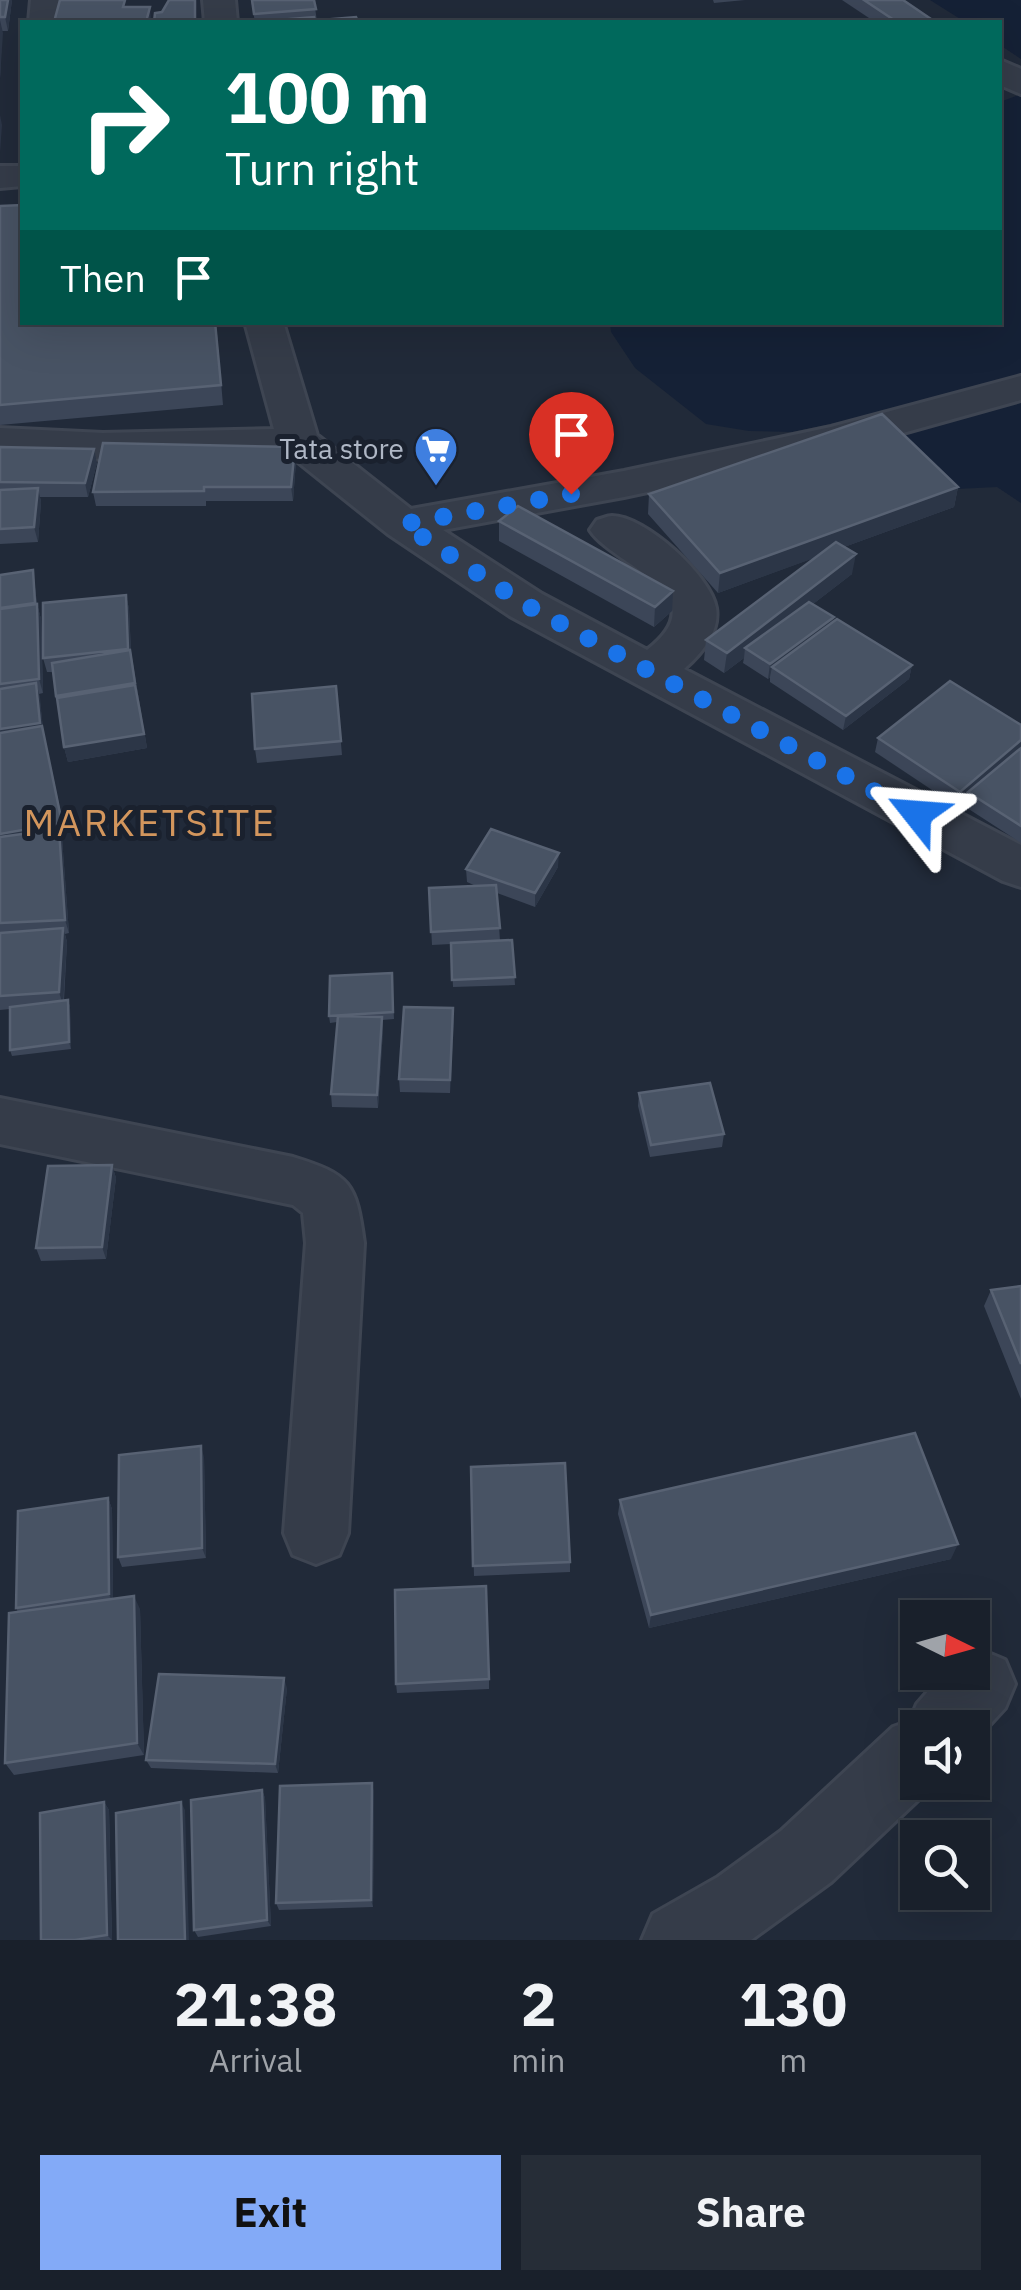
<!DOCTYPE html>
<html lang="en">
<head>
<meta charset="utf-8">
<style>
	:root { --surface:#19202b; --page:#262d37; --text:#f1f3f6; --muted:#9fa3a9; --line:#373e47; --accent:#83aaf7 }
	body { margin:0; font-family:"IBM Plex Sans",sans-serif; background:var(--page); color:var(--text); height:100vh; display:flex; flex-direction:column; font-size:38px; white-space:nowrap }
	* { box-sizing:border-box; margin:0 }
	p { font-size:32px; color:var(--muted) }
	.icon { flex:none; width:55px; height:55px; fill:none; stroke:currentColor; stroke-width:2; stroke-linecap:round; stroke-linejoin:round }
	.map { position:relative; height:1940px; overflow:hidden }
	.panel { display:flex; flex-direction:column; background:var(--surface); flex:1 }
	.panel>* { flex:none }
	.guide { position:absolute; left:20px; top:20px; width:982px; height:305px; border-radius:0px; box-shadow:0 10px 40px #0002,0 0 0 2px var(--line); background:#00695c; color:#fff; overflow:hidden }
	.needle { width:65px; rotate:95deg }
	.controls { position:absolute; left:900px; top:1600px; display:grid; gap:20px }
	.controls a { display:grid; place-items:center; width:90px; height:90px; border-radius:0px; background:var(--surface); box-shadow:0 10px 40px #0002,0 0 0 2px var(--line); font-size:50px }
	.pin { position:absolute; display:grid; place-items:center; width:85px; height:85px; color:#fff; margin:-102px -42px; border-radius:50% 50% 50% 0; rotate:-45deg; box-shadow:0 0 10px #0007 }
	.pin .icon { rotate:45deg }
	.me { position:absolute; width:110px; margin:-55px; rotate:298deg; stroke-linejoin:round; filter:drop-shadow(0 0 8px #0008) }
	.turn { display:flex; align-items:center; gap:35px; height:210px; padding:0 40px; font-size:45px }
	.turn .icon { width:130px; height:130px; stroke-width:2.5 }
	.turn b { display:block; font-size:70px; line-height:85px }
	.then { display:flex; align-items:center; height:95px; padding:0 40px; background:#0003; gap:20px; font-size:38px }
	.eta { display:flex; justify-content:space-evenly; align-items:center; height:170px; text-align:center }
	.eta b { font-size:60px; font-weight:800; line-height:70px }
	.action { display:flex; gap:20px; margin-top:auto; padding:20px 40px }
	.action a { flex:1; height:115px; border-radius:0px; background:var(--accent); color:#111; font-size:40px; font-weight:800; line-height:115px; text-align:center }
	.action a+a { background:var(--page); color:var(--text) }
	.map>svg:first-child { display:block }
</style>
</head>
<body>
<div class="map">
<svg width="1021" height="1940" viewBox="0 0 1021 1940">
	<rect width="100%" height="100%" fill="#212a39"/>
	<path fill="#152136" d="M930,0h91v59l-21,-14v-23h-35z
		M1021,94v409l-24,-16 -40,2 -71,-66 -27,-5 -67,14 -43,-1 -43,-7 -71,-56 -24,-36 -1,-9 390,-1v-220z"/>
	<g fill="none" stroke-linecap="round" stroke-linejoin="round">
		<defs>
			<path id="minor" d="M31,0h32l-2,22h-32z
				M203,0h32l2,22h-32z
				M1000,60l21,9v25l-21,-9z
				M0,166h22v20l-22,2z
				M245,322h38l34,113 94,74 213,-38 207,-44 190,-51v24l-186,52 -211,45 -181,33 99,64 105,56c74,-57 -33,-83 -57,-120l7,-10c5,-1 10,-4 15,-4 33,0 99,60 104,92 4,24 -15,46 -32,61l337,176v42l-18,-6 -493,-265 -122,-82 -100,-80 -185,5 -103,-5v-26l103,5 171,-4z
				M0,1098l293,59c58,18 63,26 71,86l-16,290 -9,22 -23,9 -23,-9 -9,-22 22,-290 -3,-30 -10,-8 -293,-61z
				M981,1650l24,10 10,24 -10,24 -33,36v-16h-54v54h19l-106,100 -80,58h-109l11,-26 65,-37 63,-46 112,-104 17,-6 7,-17 28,-32h27v-18z"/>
		</defs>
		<use href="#minor" stroke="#3e4552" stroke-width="6"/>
		<use href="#minor" fill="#353c49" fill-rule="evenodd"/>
	</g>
	<path fill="#3c4658" d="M0,0h12l-4,31h-6l-2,48z
		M251,0h63l3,22h-62z
		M713,0h32l-31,3z
		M842,0h61l28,22h-56z
		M0,206l216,116 7,83 -223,20z
		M0,447l97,16 -9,34h-48l1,5 -3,40 -38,2z
		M296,461l-3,40h-87v5h-110l-3,-14z
		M958,487l-4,20 -110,40 8,27 -39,30 21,18 78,43 -3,14 -66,51 -73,-48v-5l-2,2 -25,-16 1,-5 -20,15 -20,-13 2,-20 110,-83 -98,36 -70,-79 1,-20z
		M499,521l173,90 -18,16 -155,-86z
		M33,570l4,34 4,15 2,74 -4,1 4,35 23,108 -4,1 7,95 -4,1 2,8 -3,58h4l2,7 1,42 -59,7 -2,-6v-41l-10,1v-435z
		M126,595l3,14 2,43 16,96 -79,14 -4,-15 -11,-75h-6l-4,-14z
		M336,686l6,69 -85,8 -2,-14z
		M1021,725v118l-57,-37 3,-10 -11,10 -81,-54 3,-14z
		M558,867l-23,40 -38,-14 3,48 12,-1 3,45 -62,2 -2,-43 -19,1 -3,-57 47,-2 -9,-4 -1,-13z
		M392,973l2,46 -12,1 1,10 -5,78 -46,-1 -1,-13 6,-72 -7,1 -1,-7z
		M453,1008l-3,85 -50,-1 -1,-13z
		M639,1093l85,41 -2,13 -72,10 -12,-51z
		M112,1165l4,13 -10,81 -65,2 -5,-13z
		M1021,1286v113l-37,-93 7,-16z
		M204,1457l2,101 -84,9 -4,-10z
		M471,1467l99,95v10l-96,4z
		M108,1498l4,11 1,90 27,10 4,146 -130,20 -9,-12 13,-151 -2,-4z
		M620,1500l331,59 -302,69 -31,-114z
		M489,1679v10l-92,4 -1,-9z
		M287,1688l-9,85 -127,-5 -5,-8z
		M262,1790l3,8 6,128 -73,11 -4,-7z
		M374,1791l-1,116 -94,3 -3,-7z
		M104,1802l5,8 3,130h-71z"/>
	<path fill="#2c3647" d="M8,0h4l-4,31 -3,-14z
		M150,7l1,15h-5z
		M0,20l3,13 -3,46z
		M0,115l2,10 -2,28z
		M295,447l1,14 -3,40 -2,-14z
		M94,449l3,14 -9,34 -3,-14z
		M958,487l-4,20 -236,86 2,-20z
		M38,488l3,14 -3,40 -4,-15z
		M856,554l-4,20 -101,78 -6,-4 -1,10 -20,15 3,-20z
		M33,570l4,40v-6l4,15 2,74 -4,-14 -39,-63z
		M673,591l-1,20 -18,16 1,-20z
		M126,595l3,14 2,43 16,96 -79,14 -4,-15 -4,-37 -4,-14 75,-33 -3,-14z
		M834,617l-2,15 -60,35 -2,10 -2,2 2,-15z
		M912,665l-3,14 -66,51 3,-14z
		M36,683l4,14 3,32 23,108 -4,1 7,95 -4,-13 -65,-72v-119z
		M1021,740v11l-53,41 -1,4 -11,10 4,-14z
		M559,853l-1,14 -23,40v-14z
		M63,928l4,14 -4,63 -4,-13z
		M68,1000l2,7 1,42 -2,-7z
		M453,1008l1,14 -4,71v-13z
		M382,1017l1,13 -5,78 -1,-13z
		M112,1165l4,13 -10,81 -4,-12z
		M201,1446l3,11 2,101 -4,-10z
		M108,1498l4,11 1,95 -4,-10z
		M958,1544l-7,15 -302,69 2,-13z
		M134,1596l6,13 4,146 -7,-12z
		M284,1678l3,10 -9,85 -3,-9z
		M372,1783l2,8 -1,116 -2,-7z
		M262,1790l3,8 6,128 -4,-6z
		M104,1802l5,8 3,130 -5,-5z
		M181,1802l4,8 4,130h-4z"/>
	<path fill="#485364" stroke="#586273" stroke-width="2.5" d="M0,0h8l-3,17h-5z
		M60,0h65l-2,7h27l-4,15h-92z
		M169,0h26v22h-41l1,-9 7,-1z
		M252,0h62l2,9 -62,5z
		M864,0h39l28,19 -11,3h-23z
		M314,17l1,5h-48l-1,-1z
		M356,17l2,5h-36v-2z
		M22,205v117h193l6,63 -221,20v-199z
		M882,414l76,73 -238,86 -71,-79z
		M103,443l192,4 -4,40h-87v4l-111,1z
		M0,447l94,2 -9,34 -85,-1z
		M38,488l-4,39 -34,2v-39z
		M518,506l155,85 -18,16 -156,-86z
		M836,542l20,12 -129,99 -21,-13z
		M33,570l2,33 -35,5v-33z
		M126,595l2,54 -85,9v-55z
		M809,602l25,15 -64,47 -25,-16z
		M37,604l2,75 -39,5v-75z
		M837,619l75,46 -66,51 -74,-49z
		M130,650l5,33 -79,13 -4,-33z
		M950,681l71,44v15l-61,52 -82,-54z
		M36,683l4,40 -40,6v-40z
		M135,685l9,49 -80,13 -7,-49z
		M336,686l5,55 -86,8 -3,-55z
		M42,726l20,97 -62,11v-101z
		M1021,748v78l-53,-34z
		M59,829l6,91 -65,3v-86z
		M491,829l68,24 -24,40 -69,-24z
		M496,885l4,43 -69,4 -2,-44z
		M63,928l-4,64 -59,4v-63z
		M512,940l3,37 -63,3 -1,-37z
		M392,973l1,39 -64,4 1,-40z
		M68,1000l1,42 -59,8v-43z
		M404,1007l49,1 -3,72 -51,-1z
		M338,1016l44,1 -5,78 -46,-1z
		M710,1083l14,51 -73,11 -12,-52z
		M112,1165l-10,82 -66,1 12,-82z
		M1021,1286v78l-30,-74z
		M915,1433l43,111 -307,71 -31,-115z
		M201,1446l1,102 -84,9 1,-102z
		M565,1463l5,99 -97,4 -2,-99z
		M108,1498l1,96 -93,14 2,-97z
		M486,1586l3,93 -93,5 -1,-94z
		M134,1596l3,147 -132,20 4,-150z
		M159,1674l125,4 -9,86 -129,-4z
		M372,1783l-1,117 -95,3 4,-117z
		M262,1790l5,130 -73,10 -3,-130z
		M104,1802l3,133 -32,5h-34l-1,-127z
		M181,1802l4,138h-67l-2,-127z"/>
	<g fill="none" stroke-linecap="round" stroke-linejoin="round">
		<path stroke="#1a73e8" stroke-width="18" stroke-dasharray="0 32.4" d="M571,494l-168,30 123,81 391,209"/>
	</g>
	<defs>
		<symbol id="supermarket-pin" viewBox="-11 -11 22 30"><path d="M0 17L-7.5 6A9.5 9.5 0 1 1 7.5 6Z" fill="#3f7fe0" stroke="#1a212e"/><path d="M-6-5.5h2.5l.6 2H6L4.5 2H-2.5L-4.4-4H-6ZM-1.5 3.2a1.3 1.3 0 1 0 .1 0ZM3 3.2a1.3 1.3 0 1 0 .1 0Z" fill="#fff"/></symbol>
	</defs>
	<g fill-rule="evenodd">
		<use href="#supermarket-pin" x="411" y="424" width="50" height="68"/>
	</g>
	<g text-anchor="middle" stroke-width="10" stroke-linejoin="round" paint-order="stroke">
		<g font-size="28" fill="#afb7c5" stroke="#1a212e" text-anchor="end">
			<text x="404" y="459">Tata store</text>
		</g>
		<g font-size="38" letter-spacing="2.5" fill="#d3965d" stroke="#1a212e">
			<text x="150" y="836">MARKETSITE</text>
		</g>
	</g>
</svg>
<div class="controls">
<a><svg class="needle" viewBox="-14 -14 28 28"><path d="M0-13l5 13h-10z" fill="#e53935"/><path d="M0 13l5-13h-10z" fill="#9fa3a9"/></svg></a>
<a><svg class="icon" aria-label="sound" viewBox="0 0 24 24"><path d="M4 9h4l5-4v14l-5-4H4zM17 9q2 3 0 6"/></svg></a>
<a><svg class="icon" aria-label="search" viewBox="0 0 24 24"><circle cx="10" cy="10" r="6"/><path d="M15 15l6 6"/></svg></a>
</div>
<div class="pin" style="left:571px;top:494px;background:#d93025"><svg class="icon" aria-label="arrive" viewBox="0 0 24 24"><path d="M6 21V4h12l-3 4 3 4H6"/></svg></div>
<svg class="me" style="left:917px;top:814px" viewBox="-20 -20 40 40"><path d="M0-17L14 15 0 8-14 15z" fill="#1a73e8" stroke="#fff" stroke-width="4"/></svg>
<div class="guide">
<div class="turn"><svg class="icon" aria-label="right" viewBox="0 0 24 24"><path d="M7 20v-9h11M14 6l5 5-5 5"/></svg><div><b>100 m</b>Turn right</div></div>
<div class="then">Then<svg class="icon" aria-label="arrive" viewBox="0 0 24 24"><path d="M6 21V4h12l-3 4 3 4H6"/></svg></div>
</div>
</div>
<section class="panel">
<div class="eta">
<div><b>21:38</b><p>Arrival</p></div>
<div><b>2</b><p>min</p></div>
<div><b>130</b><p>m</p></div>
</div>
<div class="action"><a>Exit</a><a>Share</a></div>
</section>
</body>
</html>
